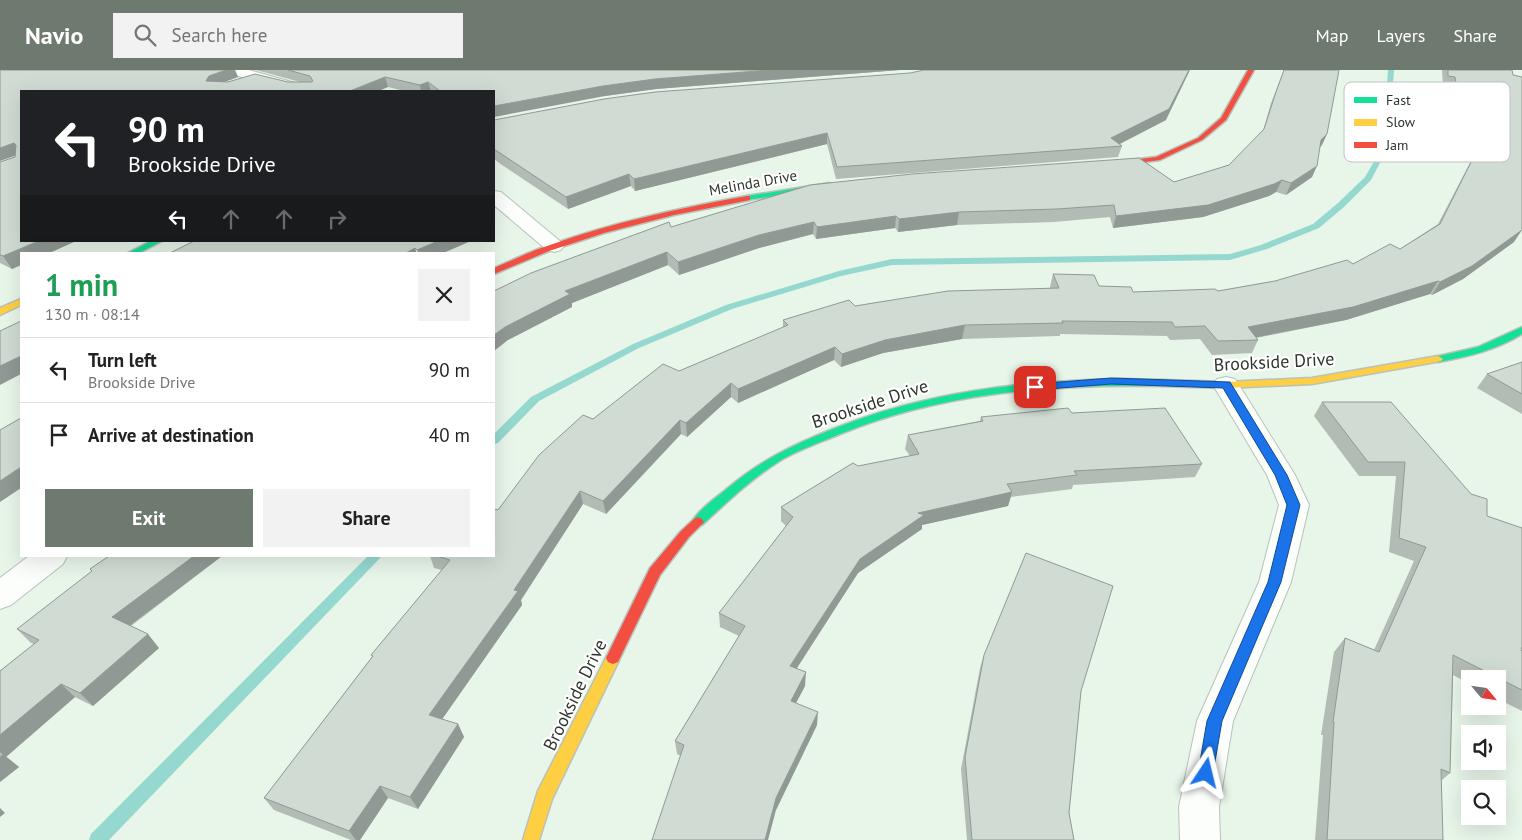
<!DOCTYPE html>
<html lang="en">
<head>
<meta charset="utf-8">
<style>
	:root { --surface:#fff; --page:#f2f2f2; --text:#222; --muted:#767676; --line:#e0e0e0; --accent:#6e796f }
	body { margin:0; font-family:"PT Sans",sans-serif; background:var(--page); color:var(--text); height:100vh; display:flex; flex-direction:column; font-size:19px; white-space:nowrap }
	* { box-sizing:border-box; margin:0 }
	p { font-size:16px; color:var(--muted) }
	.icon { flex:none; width:28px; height:28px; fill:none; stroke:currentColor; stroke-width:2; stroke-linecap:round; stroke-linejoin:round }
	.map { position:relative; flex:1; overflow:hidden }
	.side { position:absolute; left:20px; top:182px; width:475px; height:305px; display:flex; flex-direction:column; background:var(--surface); border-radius:0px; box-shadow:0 5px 20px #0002 }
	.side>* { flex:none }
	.top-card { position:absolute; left:20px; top:20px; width:475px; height:152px; border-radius:0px; box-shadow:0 5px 20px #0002; background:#202124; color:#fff; overflow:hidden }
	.needle { width:32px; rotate:119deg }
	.buttons { position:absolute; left:1461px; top:600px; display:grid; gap:10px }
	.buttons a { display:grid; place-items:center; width:45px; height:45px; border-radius:0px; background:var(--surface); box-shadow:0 5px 20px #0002; font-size:25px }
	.pin { position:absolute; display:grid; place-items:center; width:42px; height:42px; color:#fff; margin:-21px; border-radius:10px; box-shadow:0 2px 8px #0006 }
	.me { position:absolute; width:55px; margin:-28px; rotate:10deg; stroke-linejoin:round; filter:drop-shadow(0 0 4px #0008) }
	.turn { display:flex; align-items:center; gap:18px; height:105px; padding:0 25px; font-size:22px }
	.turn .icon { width:65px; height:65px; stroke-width:2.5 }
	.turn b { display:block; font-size:35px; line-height:42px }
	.lanes { display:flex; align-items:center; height:48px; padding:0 25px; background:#0003; justify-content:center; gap:25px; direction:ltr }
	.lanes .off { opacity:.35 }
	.round { display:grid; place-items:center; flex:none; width:52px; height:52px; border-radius:0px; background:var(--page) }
	.headline { display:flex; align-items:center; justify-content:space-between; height:85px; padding:0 25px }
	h1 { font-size:30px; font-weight:700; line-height:38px; color:#1e9e55 }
	.primary-button { display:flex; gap:10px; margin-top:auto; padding:10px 25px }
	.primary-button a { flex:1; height:58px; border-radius:0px; background:var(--accent); color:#fff; font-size:20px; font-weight:700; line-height:58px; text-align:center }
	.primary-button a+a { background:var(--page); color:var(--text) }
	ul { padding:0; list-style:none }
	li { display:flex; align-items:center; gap:15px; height:65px; padding:0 25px; border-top:1px solid var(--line) }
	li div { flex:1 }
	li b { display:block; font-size:19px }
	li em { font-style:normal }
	header { display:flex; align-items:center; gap:30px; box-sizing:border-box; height:70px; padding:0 25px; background:var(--accent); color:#fff }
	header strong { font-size:24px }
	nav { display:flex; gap:28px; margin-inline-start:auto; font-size:18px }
	.search { width:350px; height:45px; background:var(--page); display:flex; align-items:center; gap:12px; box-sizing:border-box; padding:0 18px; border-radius:0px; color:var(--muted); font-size:19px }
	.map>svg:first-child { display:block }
</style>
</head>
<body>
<header>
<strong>Navio</strong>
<div class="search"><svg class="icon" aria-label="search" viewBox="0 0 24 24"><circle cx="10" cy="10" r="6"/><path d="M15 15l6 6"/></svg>Search here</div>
<nav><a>Map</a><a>Layers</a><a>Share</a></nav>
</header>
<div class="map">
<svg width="1522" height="770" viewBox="0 0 1522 770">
	<rect width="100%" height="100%" fill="#e8f5e9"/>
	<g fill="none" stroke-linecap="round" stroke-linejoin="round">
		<path fill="#95d8d0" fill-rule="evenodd" d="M1388,0h6l-5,76 -18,34 -27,27 -25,21 -52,21 -37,11 -338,5 -51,11 -109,33 -93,39 -100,53 -41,42 -4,1v-10l37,-37 102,-53 93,-39 113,-34 53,-12 338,-5 31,-9 52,-21 25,-21 27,-26 18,-31z
			M368,486h14l-273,284h-20l2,-6z"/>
		<defs>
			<path id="street" d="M226,0h23l64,18 2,3h-23l-64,-18z
				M494,121l7,1 60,50 3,4 -3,4 -7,2 -7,-2 -53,-45z
				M1226,307l9,2 4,6 56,90 14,30 -18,77 -58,139 -14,86 1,33h-40l-1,-33 18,-86 62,-139 20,-77 -12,-30 -54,-90 4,-6z
				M29,486h38l-4,8 -52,41 -11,4v-31z"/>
			<path id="fast" d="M830,113l4,2 -1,2 -86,13 -4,-2 4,-2z
				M151,171h11l-25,13h-11z
				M1522,257v7c-26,16 -55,23 -84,28l-5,-3 2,-2 43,-10z
				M1120,309l43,1 5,3 -5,3c-111,-2 -220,6 -323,48 -21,9 -43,16 -62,28 -28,18 -52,41 -76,63h-8l-2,-3c7,-13 24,-24 36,-34 33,-28 65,-43 105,-59 92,-37 188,-48 287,-50z"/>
			<path id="slow" d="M21,229v6l-21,10v-7z
				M1438,286l5,3 -2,2 -129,23 -86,4 -63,-2 -5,-3 5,-3 63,2 86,-4z
				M613,582l5,2 2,4 -68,141 -13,41h-16l15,-49 70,-137z"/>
			<path id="jam" d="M1248,0h6l-28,50 -24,20 -42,20 -52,7 -4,-2 4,-2 48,-6 42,-19 23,-20z
				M747,126h3v4l-76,15 -70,18 -55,18 -55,23v-6c19,-8 37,-17 56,-23 64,-23 131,-37 197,-49z
				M698,447l4,2 2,3 -15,15 -29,38 -42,87 -5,2 -5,-2 -2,-4 44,-90 31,-37 13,-12z"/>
		</defs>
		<use href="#street" stroke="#b8c2b9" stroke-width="2"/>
		<use href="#fast" stroke="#b8c2b9" stroke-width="3"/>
		<use href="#slow" stroke="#b8c2b9" stroke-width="3"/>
		<use href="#jam" stroke="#b8c2b9" stroke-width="3"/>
		<use href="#street" fill="#fcfefc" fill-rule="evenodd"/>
		<use href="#fast" fill="#16e098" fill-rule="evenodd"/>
		<use href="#slow" fill="#ffcf43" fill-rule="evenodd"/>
		<use href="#jam" fill="#f24e42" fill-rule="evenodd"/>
	</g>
	<path fill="#b2bcb5" d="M0,0h235l3,7 -14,5h76l-44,-12h644l-244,19 -51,7 -111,-5h-90l-16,-4 -367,4v150h55l-29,13h-26v11l-9,4 -12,-6v-101l15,-5z
		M1284,0l43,64 -7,13 -8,30 -26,18 -10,-3 -7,4 -66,21 -90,11 -3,-11 -56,5 -97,3 -59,7 -3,-4 -79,11 -3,-5 -54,14 -80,27 -11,-10 -96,38v4l-64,33 -14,-49 177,-64 503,-45 55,-17 34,-34 8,-28z
		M1442,0h70l2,172 -51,37 -31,16 -2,-1 -84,26 -90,18 2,2 -6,13 -40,2 -12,-16 -30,1 -3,-4 -107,-2v2l-98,3 -79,14 -42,14 -7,-7 -96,43 -7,-6 -44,40 -6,-3 -75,80 -23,-10 -62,96 1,5 -80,114 16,5 6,13 -46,72 -30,-11 -28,42h-9l-77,-30 -10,-12 108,-141 -1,-2 71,-85 -8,-2 -4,-12h64l4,-46 95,-91 86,-48 104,-43v-8l72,-14 195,-18v-1l3,-13 46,12 34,6 85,-1 57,-10 78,-17 47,-15 38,-25 34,-65 -17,-3 -2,-44 -4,-25 -6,-1z
		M494,50h672l-47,24 3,2 -4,11 -282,22 -9,-35 -192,47 -4,-5 -63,23 -66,-44 -8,-6z
		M1522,292v52l-45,-26 10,-14z
		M1322,332l165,114 34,134 1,1v60l-24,-12v-20h-28v5l-17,-9 -3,98 -9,8 2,59h-128l8,-105h-2l13,-83 11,-14 29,12 40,-89 -25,-9 7,-76h-37l-45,-60z
		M1072,343l130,51 -7,13 -122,8 -1,4 -61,8 -3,9 -86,19v4l-64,44 -62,95 9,18 -9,17 21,22 -41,85 -99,-56 -2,-13 64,-105 -19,-9 -1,-14 67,-87 -5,-5v-14l129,-51 -5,-7 3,-14 72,-14 1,-4z
		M109,486h113l-91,70 28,22 -66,58 -18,-9 -69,60 13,10 -19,15v-111l34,-27 -3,-1 -14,-14 75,-57 -2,-3z
		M984,585l97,36 -12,122 5,27h-107l-6,-71 19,-101z"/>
	<path fill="#919994" d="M226,0h9l3,7 -25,9 -7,-5 3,-5z
		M770,0h130l-244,19 -51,7 -111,21v-11l109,-20 52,-7z
		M1189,0h1l-24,50 -52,27 -3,-9z
		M385,7l3,10 -9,4h-29z
		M428,12l3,9h-10l-1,-6z
		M827,63v11l-192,47 -1,-12z
		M1327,64l-5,11 -6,7 5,-12z
		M14,73l6,11 -20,7v-13z
		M1317,96l-5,11 -26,18 5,-12z
		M629,104l2,12 -63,23 -2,-12z
		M1282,110l-6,12 -7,4 -66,21 -90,11 3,-12z
		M959,142l-2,13 -59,7 1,-13z
		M896,146l-1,12 -79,11 1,-12z
		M814,152l-1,12 -54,14 -80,27 -1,-13 81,-27z
		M1522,160l-8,12 -51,37 -31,16 8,-13z
		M39,171h37l-29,13h-26v11l-9,4 -9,-13z
		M438,171h33l-30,13h-22l-2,-4z
		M415,178l2,6h-13z
		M667,182l1,13 -96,38v4l-64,33 -14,11v-16l11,-8 60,-36z
		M1438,211l-8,13 -84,26 -104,20 6,-13z
		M965,255l-3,14 -79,14 -42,14 1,-13 43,-14z
		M835,277l-1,13 -96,43v-14z
		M21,286v18l-21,11v-19z
		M731,313v14l-44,40 -1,-14z
		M680,350l1,14 -75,80 -3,-13z
		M21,397v21l-21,14v-21z
		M580,421l3,13 -62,96 1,5 -86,123 -7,-13z
		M1012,422l-4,14 -86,19v4l-64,44 -68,106v-13l70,-107 58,-46z
		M194,486h28l-98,74 -12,-13z
		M148,564l11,14 -66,58 -13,-13z
		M806,602l-1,14 -15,28 1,-13z
		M61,614l14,13 -69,60 -6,-5v-17z
		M818,642l-1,13 -41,85 -8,30h-3l11,-42z
		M458,654l6,13 -46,72 -8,-12z
		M3,684l16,13 -19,15v-25z
		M380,716l8,12 -28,42h-4l-7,-9z
		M0,738l5,5 -5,4z"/>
	<path fill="#cfdbd3" stroke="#919994" d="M0,0h226l-17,6 -3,5 22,1 27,-8 33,8h23l2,-1 -3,-5 -22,-6h482l-115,9 -52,7 -109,20v-15h-54l-12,-9 -8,3 -35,-8 -35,14h-329v150h18l-36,15 -3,-1v-93l15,-5 1,-12 -2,-2 -14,5z
		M924,0h265l-20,39 -58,29 11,8 -285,21 -10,-34 -193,46 -5,-5 -63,23 -72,-48v-29l110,-21 51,-7 255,-19z
		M1284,0h55l-12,64 -6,6 -4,26 -26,17 -9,-3 -8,4 -66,21 -92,11 -2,-11 -57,4 -98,3 -60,7 -3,-3 -79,11 -3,-5 -55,13 -81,27 -11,-10 -102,39 5,3 -65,33 -11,8v-44l37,-18 138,-51 2,5 139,-42 102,-11 227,-16 35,24 55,-17 35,-36 12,-37z
		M1448,0h64l1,5 9,2v153l-50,36 -32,16 -2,-1 -85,26 -105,20 10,13 -40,1 -13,-15 -30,1 -3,-5 -110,-1 1,2 -98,2 -80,15 -43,14 -7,-7 -97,42 -7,-6 -45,40 -6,-3 -77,81 -23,-10 -66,99 4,1 -89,124 29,9 -48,73 -30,-11 -31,45 -85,-33 109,-142 -2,-1 79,-95 -13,-4h57v-47l4,1 41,-55 44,-40 10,4 70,-55 16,7 109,-46 -5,-5 66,-20 6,6 93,-15 111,-3 -6,-14 41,1 5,11 32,1 2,5 82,-3 3,2 57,-10 72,-21 6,4 37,-20 10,5 40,-25 38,-76 -16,-3 -3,-44 -4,-24 -7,-1z
		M194,171h244l-21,9 -2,-2 -11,6h-236z
		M21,251v35l-21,10v-35z
		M1522,292v32l-35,-20z
		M1322,332h69l80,92 16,5v17l35,12v118l-1,4 1,1v39l-69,-35 -3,118 -9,-4 2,71h-116l7,-118h-1l12,-84 34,14 47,-105 -27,-9 6,-76h-37z
		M1068,338l4,5 93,-5 37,56 -128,7 3,4 -70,9 5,8 -94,21 6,2 -64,44 -70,107 16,6 -15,29 27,11 -42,86 -11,42h-113l32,-95 -9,-4 70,-115 -26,-13 74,-96 -12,-10 72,-44 5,3 61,-12 -11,-19 75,-14 -2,-4z
		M21,348v49l-21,14v-51z
		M1026,483l87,33 -32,105 -12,122 5,27h-102l-7,-83 19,-102z
		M109,486h85l-82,61 36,17 -68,59 -19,-9 -61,51v-64l39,-31 -22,-11 75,-58 -2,-2z"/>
	<path fill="#1a73e8" stroke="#114b97" d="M1111,308l119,4 57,93 13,30 -19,77 -59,139 -9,52 -2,5 -5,2 -6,-2 -2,-5 9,-52 61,-139 19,-77 -12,-30 -52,-87 -112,-4 -76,6 -6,-3 6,-3z"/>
	<g text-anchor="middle" stroke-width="4.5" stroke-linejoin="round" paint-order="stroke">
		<g font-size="15" fill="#2d362d" stroke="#fff">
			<text transform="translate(753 113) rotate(-10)" y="5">Melinda Drive</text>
		</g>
		<g font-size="18" fill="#2d362d" stroke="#fff">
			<text transform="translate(1274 292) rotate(-3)" y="6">Brookside Drive</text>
			<text transform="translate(870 334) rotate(-18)" y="6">Brookside Drive</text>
			<text transform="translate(575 625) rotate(-64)" y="6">Brookside Drive</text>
		</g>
	</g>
	<rect x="1344" y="12" width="166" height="80" rx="8" fill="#fff" stroke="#c0c3c0" stroke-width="1"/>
	<rect x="1354" y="27" width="23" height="6" fill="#16e098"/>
	<rect x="1354" y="49" width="23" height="7" fill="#ffcf43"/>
	<rect x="1354" y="72" width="23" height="6" fill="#f24e42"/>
	<g font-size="14" fill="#2d362d">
		<text x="1386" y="35">Fast</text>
		<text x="1386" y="57">Slow</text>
		<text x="1386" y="80">Jam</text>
	</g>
</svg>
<div class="buttons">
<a><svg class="needle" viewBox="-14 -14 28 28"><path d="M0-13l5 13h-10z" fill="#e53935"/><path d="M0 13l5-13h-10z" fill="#767676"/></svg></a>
<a><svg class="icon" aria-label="sound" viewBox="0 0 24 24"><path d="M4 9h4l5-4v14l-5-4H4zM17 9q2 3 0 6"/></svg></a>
<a><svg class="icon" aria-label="search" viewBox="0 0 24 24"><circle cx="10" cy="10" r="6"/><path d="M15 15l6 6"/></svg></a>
</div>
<div class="pin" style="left:1035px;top:317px;background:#d93025"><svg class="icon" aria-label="arrive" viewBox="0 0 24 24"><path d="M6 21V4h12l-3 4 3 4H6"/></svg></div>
<svg class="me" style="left:1206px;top:703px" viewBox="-20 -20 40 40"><path d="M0-17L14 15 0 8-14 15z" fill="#1a73e8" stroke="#fff" stroke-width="4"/></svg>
<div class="top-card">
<div class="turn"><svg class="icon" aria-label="left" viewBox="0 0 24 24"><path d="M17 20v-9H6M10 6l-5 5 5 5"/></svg><div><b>90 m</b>Brookside Drive</div></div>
<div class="lanes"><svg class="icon" aria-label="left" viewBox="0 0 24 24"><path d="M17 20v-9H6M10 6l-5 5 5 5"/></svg><svg class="icon off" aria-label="ahead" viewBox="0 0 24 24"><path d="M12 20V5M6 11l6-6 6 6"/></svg><svg class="icon off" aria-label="ahead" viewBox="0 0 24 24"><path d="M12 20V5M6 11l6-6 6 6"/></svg><svg class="icon off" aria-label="right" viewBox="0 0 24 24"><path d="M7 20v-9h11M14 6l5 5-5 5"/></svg></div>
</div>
<section class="side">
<div class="headline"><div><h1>1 min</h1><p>130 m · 08:14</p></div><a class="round"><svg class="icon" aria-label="close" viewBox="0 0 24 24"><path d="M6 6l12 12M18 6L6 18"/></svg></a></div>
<ul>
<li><svg class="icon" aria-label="left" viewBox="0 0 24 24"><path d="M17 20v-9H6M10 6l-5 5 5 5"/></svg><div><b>Turn left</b><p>Brookside Drive</p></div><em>90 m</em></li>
<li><svg class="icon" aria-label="arrive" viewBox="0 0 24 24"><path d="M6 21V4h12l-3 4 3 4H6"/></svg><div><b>Arrive at destination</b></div><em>40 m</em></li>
</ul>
<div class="primary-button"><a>Exit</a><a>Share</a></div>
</section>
</div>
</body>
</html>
